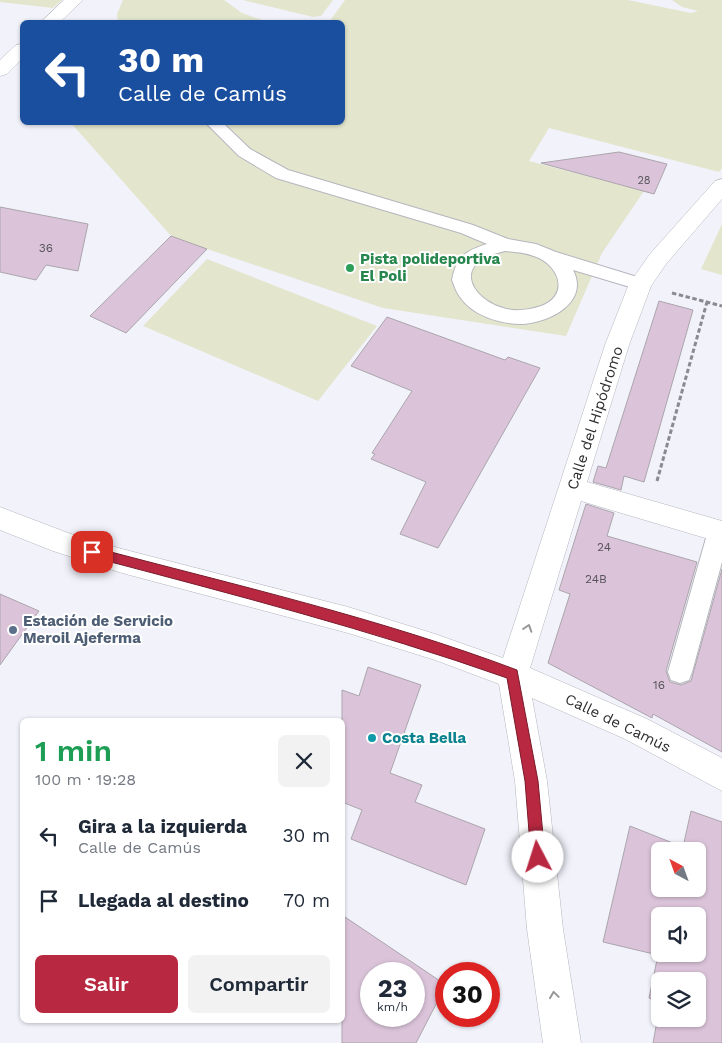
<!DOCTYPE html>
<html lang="es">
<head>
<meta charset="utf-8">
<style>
	:root { --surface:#fff; --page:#f2f2f3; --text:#1f2937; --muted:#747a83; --accent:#b92841 }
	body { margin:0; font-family:"Work Sans",sans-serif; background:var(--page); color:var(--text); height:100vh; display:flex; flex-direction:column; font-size:19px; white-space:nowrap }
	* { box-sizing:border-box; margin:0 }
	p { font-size:16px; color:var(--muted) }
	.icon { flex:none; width:28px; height:28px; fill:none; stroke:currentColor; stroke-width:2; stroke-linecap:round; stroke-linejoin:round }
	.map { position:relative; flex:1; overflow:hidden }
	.drawer { position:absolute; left:20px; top:718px; width:325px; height:305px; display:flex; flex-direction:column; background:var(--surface); border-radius:8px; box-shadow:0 1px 4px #0004 }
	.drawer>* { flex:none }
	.top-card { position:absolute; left:20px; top:20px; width:325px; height:105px; border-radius:8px; box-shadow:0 1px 4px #0004; background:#1a4fa0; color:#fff; overflow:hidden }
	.needle { width:32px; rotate:319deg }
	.controls { position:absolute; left:651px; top:842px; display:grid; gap:10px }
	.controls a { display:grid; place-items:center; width:55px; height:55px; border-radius:8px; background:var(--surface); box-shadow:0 1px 4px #0004; font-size:25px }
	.speed { position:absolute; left:360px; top:962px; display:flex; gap:10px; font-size:25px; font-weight:700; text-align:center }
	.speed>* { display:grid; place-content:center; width:65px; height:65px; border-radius:50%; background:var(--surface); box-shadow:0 1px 4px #0004; line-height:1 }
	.speed small { font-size:12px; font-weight:400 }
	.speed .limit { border:8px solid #d22; background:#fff; color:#111 }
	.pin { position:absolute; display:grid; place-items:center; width:42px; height:42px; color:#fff; margin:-21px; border-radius:10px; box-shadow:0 2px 8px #0006 }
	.me { position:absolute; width:55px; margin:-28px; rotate:355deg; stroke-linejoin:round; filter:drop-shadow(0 0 4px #0008) }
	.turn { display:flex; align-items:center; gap:18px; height:105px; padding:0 15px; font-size:22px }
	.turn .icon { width:65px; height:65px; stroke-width:2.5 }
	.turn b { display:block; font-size:35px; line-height:42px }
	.round { display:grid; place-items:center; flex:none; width:52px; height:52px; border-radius:8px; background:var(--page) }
	.summary { display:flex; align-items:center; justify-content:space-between; height:85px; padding:0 15px }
	h1 { font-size:30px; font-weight:600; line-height:38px; color:#1e9e55 }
	.button { display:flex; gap:10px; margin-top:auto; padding:10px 15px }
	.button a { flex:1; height:58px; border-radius:8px; background:var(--accent); color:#fff; font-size:20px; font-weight:600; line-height:58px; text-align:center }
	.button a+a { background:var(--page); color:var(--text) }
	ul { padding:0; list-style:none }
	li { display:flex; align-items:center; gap:15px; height:65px; padding:0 15px }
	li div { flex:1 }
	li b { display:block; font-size:19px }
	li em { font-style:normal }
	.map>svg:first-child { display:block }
</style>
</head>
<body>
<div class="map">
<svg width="722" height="1043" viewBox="0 0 722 1043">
	<rect width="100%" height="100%" fill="#f2f2fb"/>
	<path fill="#e3e6cd" d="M0,0h62l-9,8 -53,-6z
		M123,0h101l18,13 20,7 38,2h-182l-1,-8z
		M243,0h90l-12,16 -8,1z
		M345,0h283l63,13 7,-2 -16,-4 -10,-7h50v168l-3,4 -170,-44 -20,33 115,30 -42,62 -36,83 -183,-28 -176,-59 -36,-13 -100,-113 271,-1v-100h-13z
		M722,224v51l-21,-6z
		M207,259l170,67 -59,75 -175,-75z"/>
	<path fill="#dbc4da" stroke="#aba5ab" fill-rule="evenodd" d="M619,152l48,12 -13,30 -113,-31z
		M0,207l88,17 -10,47 -32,-6 -10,15 -36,-8z
		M171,236l36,13 -81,84 -36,-17z
		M659,301l34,9 -49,172 -20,-6 -3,14 -28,-8 5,-16 8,2z
		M387,317l118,43 3,-3 32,11 -102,180 -38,-14 26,-52 -55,-23 4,-5 -3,-1 40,-62 -61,-25z
		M586,504l28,9 -7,23 90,26 -31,109 4,11 11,3 10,-4 31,-112v183l-69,-38 -1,4 -104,-55 22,-69 -11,-4z
		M0,594l39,17 -39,54z
		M368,667l53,18 -31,88 32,12 -7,17 70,27 -19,56 -115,-46 11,-29 -20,-8v-112l17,6z
		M691,811l31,11v221h-69l7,-38v14h38v-38h-38v21l-11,-4 9,-43 -55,-13 27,-116 53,21zM660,851h38v38h-38zM660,916h38v38h-38z
		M342,915l104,70 -30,58h-74zM371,974h43v42h-43z"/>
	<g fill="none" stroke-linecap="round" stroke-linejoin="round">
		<defs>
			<path id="service" d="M205,122h17l28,27 38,21 185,55 35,14 28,5 20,8 91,28 2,4 -2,4 -7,2 -67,-20c17,32 -24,53 -51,54 -22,0 -49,-8 -62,-27 -4,-5 -6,-12 -8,-17 4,-23 13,-29 35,-36l-26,-11 -185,-55 -37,-22zM505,251c12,1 23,2 34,7 22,11 29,38 2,48 -12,4 -26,6 -38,2 -23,-6 -48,-33 -19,-50 6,-4 15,-5 21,-7z
				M719,522l3,1v39l-30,110 -3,8 -9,3 -9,-3 -3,-8 40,-141 3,-7z"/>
			<path id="minor" d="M64,0h19l-23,22h-19z
				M22,44v15l-15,15 -7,2v-16l16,-15z
				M722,179v20l-56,65 -15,22 -22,59 -42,137 135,39v22l-141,-42 -51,167 117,51 75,39v33l-97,-52 -93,-41 15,83 16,148 18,114h-38l-16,-114 -12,-148 -16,-97 -64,-24 -87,-27 -226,-60 -69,-22 -53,-21v-23l68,26 54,16 226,58 87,27 68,24 102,-313 24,-61 21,-30 65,-73z"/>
		</defs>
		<use href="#service" stroke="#b5b6be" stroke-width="2"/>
		<use href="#minor" stroke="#b5b6be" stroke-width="1"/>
		<path stroke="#8a8a90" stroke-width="3" stroke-dasharray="4.5 2.5" stroke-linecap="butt" d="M672,293l50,13
			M657,481l50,-179"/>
		<use href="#service" fill="#fff" fill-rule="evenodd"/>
		<use href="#minor" fill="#fff" fill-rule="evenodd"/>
	</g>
	<defs><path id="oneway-chevron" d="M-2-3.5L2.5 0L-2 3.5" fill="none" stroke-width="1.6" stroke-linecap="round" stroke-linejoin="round" transform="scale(1.25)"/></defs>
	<g stroke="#969698">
		<use href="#oneway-chevron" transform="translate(528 628) rotate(-72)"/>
		<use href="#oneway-chevron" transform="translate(554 995) rotate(-98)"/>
	</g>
	<path fill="#b92841" stroke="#781a2a" d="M92,547c143,38 287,71 425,123l21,111 7,76 -2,5 -5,2 -5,-2 -2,-5 -6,-76 -18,-103c-136,-48 -275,-84 -415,-121l-4,-2 -1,-3 1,-3z"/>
	<circle fill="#2e9e5b" stroke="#fff" stroke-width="2" cx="350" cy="268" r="5"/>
	<circle fill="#5c6f8a" stroke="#fff" stroke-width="2" cx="13" cy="630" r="5"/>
	<circle fill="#0f9aa8" stroke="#fff" stroke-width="2" cx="372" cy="738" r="5"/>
	<g text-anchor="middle" stroke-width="4" stroke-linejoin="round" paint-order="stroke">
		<g font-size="11" fill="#59545b">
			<text x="644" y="184">28</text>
		</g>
		<g font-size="12" fill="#59545b">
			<text x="46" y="252">36</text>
			<text x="604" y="551">24</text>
			<text x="596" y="583">24B</text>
			<text x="659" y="689">16</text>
		</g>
		<g font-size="15" font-weight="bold" fill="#27864d" stroke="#fff" text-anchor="start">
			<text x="360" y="264">Pista polideportiva<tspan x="360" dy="17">El Poli</tspan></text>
		</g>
		<g font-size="15" fill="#2e2e31" stroke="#fff">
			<text transform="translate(595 418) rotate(-72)" y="5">Calle del Hipódromo</text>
			<text transform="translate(618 723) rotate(26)" y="5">Calle de Camús</text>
		</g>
		<g font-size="15" font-weight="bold" fill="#4e5e75" stroke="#fff" text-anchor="start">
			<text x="23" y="626">Estación de Servicio<tspan x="23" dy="17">Meroil Ajeferma</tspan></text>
		</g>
		<g font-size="15" font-weight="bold" fill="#0d838f" stroke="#fff" text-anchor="start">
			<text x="382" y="743">Costa Bella</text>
		</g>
	</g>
</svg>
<div class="controls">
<a><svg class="needle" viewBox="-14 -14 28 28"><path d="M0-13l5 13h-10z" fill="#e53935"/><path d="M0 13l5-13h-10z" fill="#747a83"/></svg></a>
<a><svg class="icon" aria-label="sound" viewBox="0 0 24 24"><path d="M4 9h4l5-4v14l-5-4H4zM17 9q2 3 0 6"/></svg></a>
<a><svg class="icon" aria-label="layers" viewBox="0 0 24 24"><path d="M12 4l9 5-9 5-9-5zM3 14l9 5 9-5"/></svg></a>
</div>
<div class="speed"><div>23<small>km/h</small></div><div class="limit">30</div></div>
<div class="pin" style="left:92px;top:552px;background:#d93025"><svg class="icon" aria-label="arrive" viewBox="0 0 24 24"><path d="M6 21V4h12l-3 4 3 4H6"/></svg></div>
<svg class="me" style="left:538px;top:857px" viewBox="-20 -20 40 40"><circle r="19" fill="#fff"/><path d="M0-13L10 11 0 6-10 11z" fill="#b92841"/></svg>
<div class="top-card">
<div class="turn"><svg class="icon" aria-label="left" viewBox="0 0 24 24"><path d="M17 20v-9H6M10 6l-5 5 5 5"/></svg><div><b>30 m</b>Calle de Camús</div></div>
</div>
<section class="drawer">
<div class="summary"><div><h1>1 min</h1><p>100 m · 19:28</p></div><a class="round"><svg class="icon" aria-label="close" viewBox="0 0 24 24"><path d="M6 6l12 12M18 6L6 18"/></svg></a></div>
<ul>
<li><svg class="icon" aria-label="left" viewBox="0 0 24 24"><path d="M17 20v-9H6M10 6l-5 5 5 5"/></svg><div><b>Gira a la izquierda</b><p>Calle de Camús</p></div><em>30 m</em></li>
<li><svg class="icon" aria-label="arrive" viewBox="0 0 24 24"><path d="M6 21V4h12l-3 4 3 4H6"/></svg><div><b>Llegada al destino</b></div><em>70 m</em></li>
</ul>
<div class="button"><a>Salir</a><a>Compartir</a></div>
</section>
</div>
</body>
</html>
